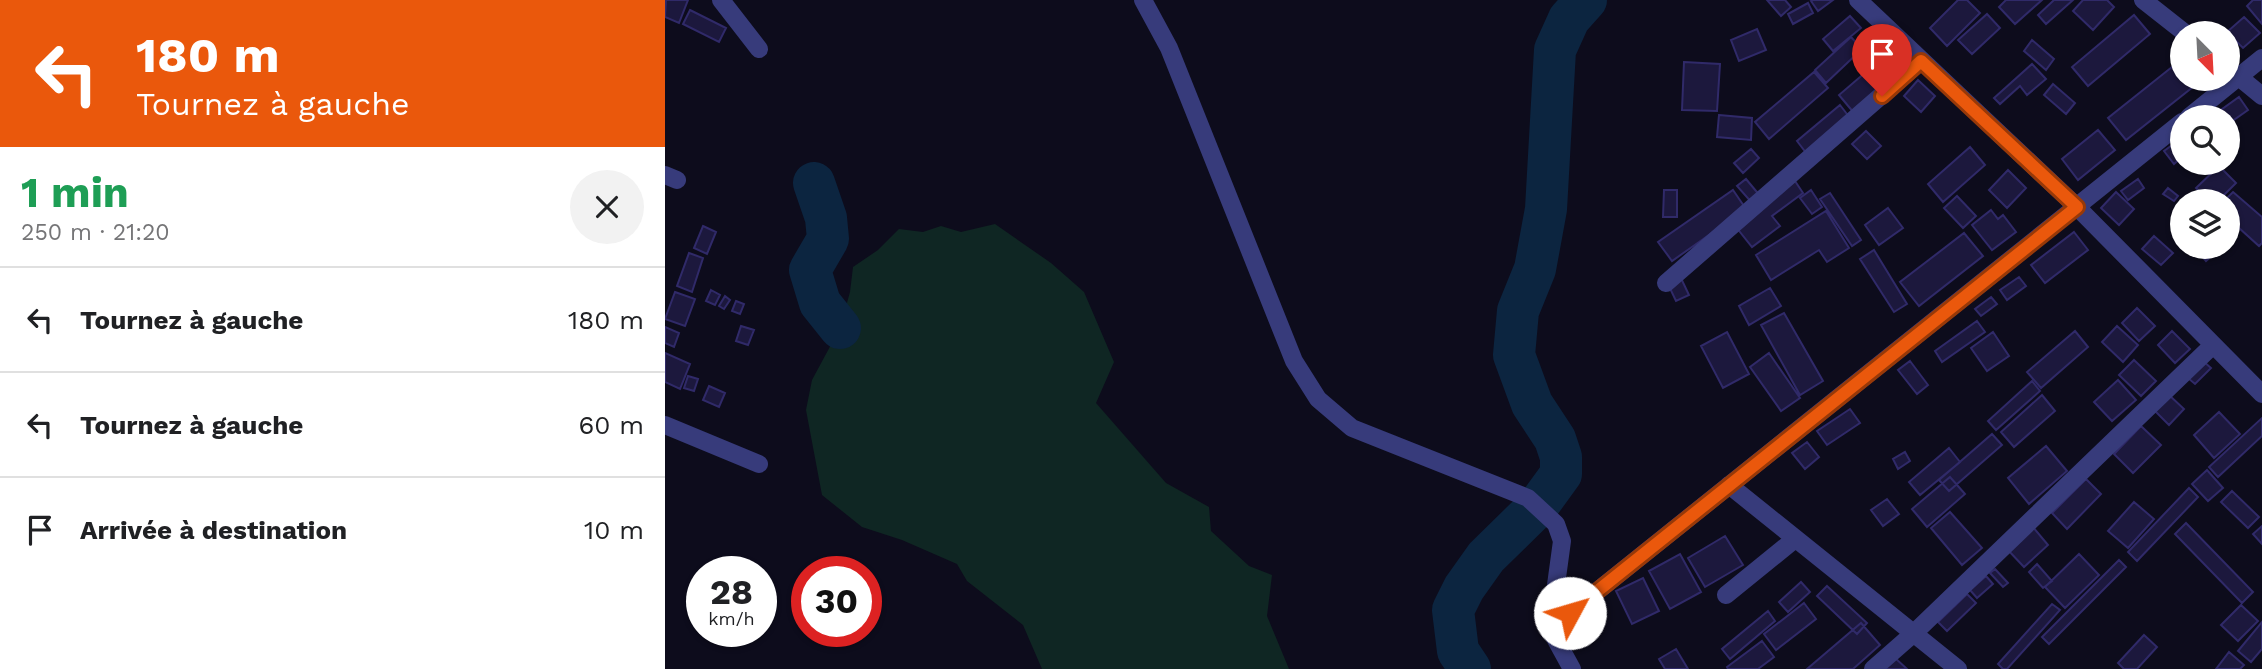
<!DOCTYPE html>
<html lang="fr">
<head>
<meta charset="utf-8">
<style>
	:root { --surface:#fff; --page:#f2f2f2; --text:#202124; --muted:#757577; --line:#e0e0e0 }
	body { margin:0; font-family:"Work Sans",sans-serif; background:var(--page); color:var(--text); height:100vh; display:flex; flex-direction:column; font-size:26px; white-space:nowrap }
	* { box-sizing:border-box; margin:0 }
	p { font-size:23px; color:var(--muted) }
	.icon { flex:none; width:38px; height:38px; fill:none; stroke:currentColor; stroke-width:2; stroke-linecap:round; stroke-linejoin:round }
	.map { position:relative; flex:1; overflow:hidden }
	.details { display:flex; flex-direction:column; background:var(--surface); width:665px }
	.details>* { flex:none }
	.hud { background:#ea580c; color:#fff; overflow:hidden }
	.needle { width:46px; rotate:156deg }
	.tools { position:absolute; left:1505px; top:21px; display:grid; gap:14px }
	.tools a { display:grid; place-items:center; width:70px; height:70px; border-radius:50%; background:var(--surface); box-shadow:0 2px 5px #0004; font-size:35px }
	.speed { position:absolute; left:21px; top:556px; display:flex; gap:14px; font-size:35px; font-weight:700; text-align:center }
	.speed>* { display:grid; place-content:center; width:91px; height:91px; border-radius:50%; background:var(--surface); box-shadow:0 2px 5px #0004; line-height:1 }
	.speed small { font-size:18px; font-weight:400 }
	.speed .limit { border:10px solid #d22; background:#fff; color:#111 }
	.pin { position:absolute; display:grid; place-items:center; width:60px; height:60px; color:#fff; margin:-72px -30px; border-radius:50% 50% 50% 0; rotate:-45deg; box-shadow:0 0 7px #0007 }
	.pin .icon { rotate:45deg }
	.me { position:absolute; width:77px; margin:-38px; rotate:51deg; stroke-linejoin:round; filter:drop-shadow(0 0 5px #0008) }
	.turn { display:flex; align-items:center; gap:24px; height:147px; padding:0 21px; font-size:32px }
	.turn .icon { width:91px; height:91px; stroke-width:2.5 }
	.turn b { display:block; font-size:49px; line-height:60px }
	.round { display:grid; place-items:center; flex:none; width:74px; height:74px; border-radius:37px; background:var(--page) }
	.overview { display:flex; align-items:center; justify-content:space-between; height:119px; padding:0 21px }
	h1 { font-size:42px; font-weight:700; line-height:52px; color:#1e9e55 }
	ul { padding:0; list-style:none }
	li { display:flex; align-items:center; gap:21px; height:105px; padding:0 21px; border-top:2px solid var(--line) }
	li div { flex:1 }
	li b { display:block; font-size:26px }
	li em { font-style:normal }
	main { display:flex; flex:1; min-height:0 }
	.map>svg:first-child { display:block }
</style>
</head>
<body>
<main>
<section class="details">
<div class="hud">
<div class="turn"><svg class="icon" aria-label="left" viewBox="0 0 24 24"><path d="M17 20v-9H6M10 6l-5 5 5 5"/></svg><div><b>180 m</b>Tournez à gauche</div></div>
</div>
<div class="overview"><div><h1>1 min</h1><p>250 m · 21:20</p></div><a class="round"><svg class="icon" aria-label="close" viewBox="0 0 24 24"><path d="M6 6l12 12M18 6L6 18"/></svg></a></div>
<ul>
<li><svg class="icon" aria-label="left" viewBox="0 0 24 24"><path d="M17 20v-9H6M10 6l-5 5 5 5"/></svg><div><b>Tournez à gauche</b></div><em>180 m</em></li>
<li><svg class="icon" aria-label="left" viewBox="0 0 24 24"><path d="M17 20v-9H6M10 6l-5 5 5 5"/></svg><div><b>Tournez à gauche</b></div><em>60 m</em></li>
<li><svg class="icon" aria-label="arrive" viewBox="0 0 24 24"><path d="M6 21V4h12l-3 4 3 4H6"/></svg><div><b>Arrivée à destination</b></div><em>10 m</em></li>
</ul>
</section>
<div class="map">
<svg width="1597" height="669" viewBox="0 0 1597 669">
	<rect width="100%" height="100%" fill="#0d0c1c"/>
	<path fill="#0f2623" d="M330,224l56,39 33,29 30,70 -18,41 70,80 43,24 2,24 38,35 23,9 -5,41 22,53h-247l-19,-44 -56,-44 -10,-17 -55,-24 -40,-13 -40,-32 -16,-85 6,-30 28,-52 10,-36 3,-25 25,-17 21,-21 24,3 18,-6 20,6z"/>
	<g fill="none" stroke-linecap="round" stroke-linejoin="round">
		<path stroke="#0c2540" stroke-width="42" d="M149,183l12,35 2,21 -18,31 10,33 20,25
			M805,669l-12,-18 -5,-41 11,-22 22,-31 51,-50 24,-33v-17l-6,-18 -23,-35 -18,-49 4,-44 17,-42 11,-60 9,-159 14,-31 17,-19"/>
	</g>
	<path fill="#1c183d" stroke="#302a69" stroke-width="2" d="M1,0h22l-9,23 -14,-6z
		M1102,0h18l6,7 -10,9z
		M1148,0h20l-15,11 -7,-10z
		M1293,0h9l13,13 -33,33 -17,-18z
		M1341,0h36l-27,24 -16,-17z
		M1389,0h19l-27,24 -8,-9z
		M1418,0h24l7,7 -21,23 -20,-19z
		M1588,0h9v24l-15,-18z
		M1143,3l5,10 -20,11 -5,-10z
		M25,10l36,18 -7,14 -36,-18z
		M1322,14l13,14 -28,26 -14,-14z
		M1469,15l16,19 -62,52 -16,-19z
		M1185,16l11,12 -28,23 -10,-12z
		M1579,17l16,16 -17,15 -16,-16z
		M1092,29l9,21 -27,11 -8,-21z
		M1186,37l11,12 -36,34 -11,-13z
		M1367,40l22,19 -8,11 -22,-19z
		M1222,54l15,17 -48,42 -15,-18z
		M1517,59v20h21l-77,61 -18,-22z
		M1019,62l36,2 -3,47 -35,-1z
		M1367,64l14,15 -19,16 -7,-9 -20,18 -6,-6z
		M1149,72l14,16 -59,51 -14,-17z
		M1253,80l17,16 -14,16 -17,-16z
		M1388,84l22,19 -9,11 -22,-19z
		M1574,97l9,13 -20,14v-7h-17z
		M1175,105l10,13 -43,36 -10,-13z
		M1054,115l33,3 -1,22 -34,-3z
		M1433,130l17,20 -37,30 -16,-21z
		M1201,131l15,15 -14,13 -15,-15z
		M1517,138v19l-8,7 -10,-13z
		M1305,147l15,18 -42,37 -15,-18z
		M1086,149l8,9 -16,15 -9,-10z
		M1554,166l17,17 -18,18h-9l-13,-13z
		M1343,170l18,18 -19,20 -18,-18z
		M1081,179l15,18 -8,7 -16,-18z
		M1473,179l6,9 -16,12 -7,-9z
		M1130,181l8,12 -31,23 8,10 -28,21 -16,-20z
		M1503,188l10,8 -4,5 -11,-7z
		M999,190h13v27h-14z
		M1068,190l13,19 -74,52 -14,-19z
		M1146,190l11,17 -10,7 -12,-16z
		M1451,192l18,17 -15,16 -18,-17z
		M1568,192l29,25v26l-3,3 -31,-28v-17h-4z
		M1165,193l31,47 -9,6 -32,-47z
		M1292,196l19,20 -13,12 -19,-20z
		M1223,208l15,20 -24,17 -14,-20z
		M1326,210l7,9 5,-4 13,17 -24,18 -20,-25z
		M1161,211l23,37 -22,14 -8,-12 -48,30 -15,-25z
		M1563,223l9,11 -9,8z
		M38,226l13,6 -9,22 -13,-6z
		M1409,232l14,18 -43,33 -14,-18z
		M1299,233l19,23 -64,50 -19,-24z
		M1489,236l19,17 -12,12 -19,-16z
		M1529,247h28l-16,14z
		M1209,250l33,54 -13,8 -34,-53z
		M24,253l14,5 -11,34 -15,-6z
		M1014,274l10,21 -13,6 -10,-21z
		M1354,277l7,9 -19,14 -7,-10z
		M1105,288l11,18 -32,19 -10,-19z
		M46,290l9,5 -5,10 -9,-4z
		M10,292l20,7 -10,27 -20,-7z
		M60,296l5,4 -6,9 -5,-3z
		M1326,297l6,7 -16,12 -6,-7z
		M71,301l8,3 -4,10 -8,-3z
		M1472,308l18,18 -16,15 -17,-18z
		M1119,313l39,68 -23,14 -39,-70z
		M1312,321l8,11 -43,30 -7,-11z
		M76,326l13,4 -6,15 -12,-4z
		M1452,326l21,19 -15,17 -21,-20z
		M0,327l14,6 -5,14 -9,-4z
		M1410,331l13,16 -47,41 -14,-16z
		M1507,331l18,18 -15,14 -17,-18z
		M1062,332l22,42 -26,14 -22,-42z
		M1328,332l16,24 -22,15 -16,-23z
		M0,353l25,11 -10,25 -15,-7z
		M1104,353l31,45 -19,13 -31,-44z
		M1469,360l22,21 -15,15 -22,-21z
		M1245,361l18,24 -11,9 -19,-24z
		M1538,361l8,7 -16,16 -7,-6z
		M23,376l10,3 -4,12 -10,-3z
		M1453,380l18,20 -24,21 -18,-19z
		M1367,381l8,10 -44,39 -8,-9z
		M44,386l16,7 -6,14 -16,-7z
		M1377,395l13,16 -41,36 -13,-15z
		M1504,395l15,14 -15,16 -15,-15z
		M1185,409l10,14 -33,22 -10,-14z
		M1554,412l21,22 -26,24 -20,-23z
		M1597,418v18l-44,41 -9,-10z
		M1476,426l20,19 -28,28 -19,-19z
		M1327,434l10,11 -53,46 -10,-11z
		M1142,442l12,15 -14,12 -13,-16z
		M1381,446l21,25 -38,33 -21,-26z
		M1284,448l11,14 -40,33 -11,-13z
		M1240,452l5,9 -12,8 -5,-10z
		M1542,470l16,18 -15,13 -16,-17z
		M1285,477l15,17 -38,33 -15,-18z
		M1421,479l15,15 -34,35 -15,-16z
		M1524,488l9,9 -61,64 -9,-9z
		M1567,491l27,26 -11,11 -27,-26z
		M1222,499l12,15 -16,12 -12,-16z
		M1469,502l20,17 -26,29 -20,-17z
		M1285,512l32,36 -20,17 -31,-37z
		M1521,523l67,69 -11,11 -67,-69z
		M1367,526l16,19 -24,22 -17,-18z
		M1597,526v18l-9,-10z
		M1060,536l18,29 -38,22 -17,-29z
		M1015,554l21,38 -31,17 -21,-38z
		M1414,554l20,21 -34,33 -20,-21z
		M1454,560l7,7 -77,77 -7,-7z
		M1372,564l15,17 -9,7 -14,-16z
		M1330,569l13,14 -5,4 -13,-14z
		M1321,576l7,8 -16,14 -7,-8z
		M978,578l16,33 -27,13 -16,-33z
		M1136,582l9,10 -22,20 -9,-10z
		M1162,586l40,37 -10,11 -40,-38z
		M1302,594l9,9 -29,28 -9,-9z
		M1139,603l12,16 -40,31 -12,-16z
		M1387,604l8,6 -53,59h-4l-5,-5z
		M1576,605l17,16 -20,20 -17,-16z
		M1103,611l7,10 -45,38 -8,-10z
		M1597,622v27l-11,13 -13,-11z
		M1196,623l19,22 -27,24h-46z
		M1479,635l13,12 -20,22h-13l-6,-6z
		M1097,641l12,16 -16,12h-30l-1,-2z
		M1011,649l12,20h-23l-6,-10z
		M1564,652l15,13 -4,4h-24z
		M1229,657l13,12h-24z"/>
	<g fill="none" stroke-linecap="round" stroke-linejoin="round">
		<path stroke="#373b7b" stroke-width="18" d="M56,0l38,49
			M478,0l26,48 125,313 24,38 34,29 176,70 28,26 6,17 -12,88 22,40
			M1193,0l219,207 185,187
			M1478,0l42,33
			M1563,68l34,28
			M1524,117l73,-59
			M0,175l12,5
			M1001,283l255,-222
			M0,425l94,39
			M1064,485l229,184
			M1061,595l69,-56
			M885,629l632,-507
			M1208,669l41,-36 298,-287"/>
	</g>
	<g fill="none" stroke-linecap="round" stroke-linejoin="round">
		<defs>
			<path id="route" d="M905,613l507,-406 -156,-146 -39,35"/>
		</defs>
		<use href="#route" stroke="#983908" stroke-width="18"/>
		<use href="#route" stroke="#ea580c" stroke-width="12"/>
	</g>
</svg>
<div class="tools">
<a><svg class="needle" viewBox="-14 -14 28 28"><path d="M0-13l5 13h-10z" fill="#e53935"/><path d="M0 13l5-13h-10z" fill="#757577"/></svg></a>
<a><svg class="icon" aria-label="search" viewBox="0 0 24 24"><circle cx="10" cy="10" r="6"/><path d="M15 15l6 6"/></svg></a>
<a><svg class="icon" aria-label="layers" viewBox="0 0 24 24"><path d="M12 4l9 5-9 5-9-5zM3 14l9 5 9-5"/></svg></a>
</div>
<div class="speed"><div>28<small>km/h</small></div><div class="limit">30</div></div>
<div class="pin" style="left:1217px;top:96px;background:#d93025"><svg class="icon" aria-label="arrive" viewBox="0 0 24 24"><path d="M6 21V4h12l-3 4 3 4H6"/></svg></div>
<svg class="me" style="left:905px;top:613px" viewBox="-20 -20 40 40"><circle r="19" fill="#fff"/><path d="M0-13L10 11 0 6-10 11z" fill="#ea580c"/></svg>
</div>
</main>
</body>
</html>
